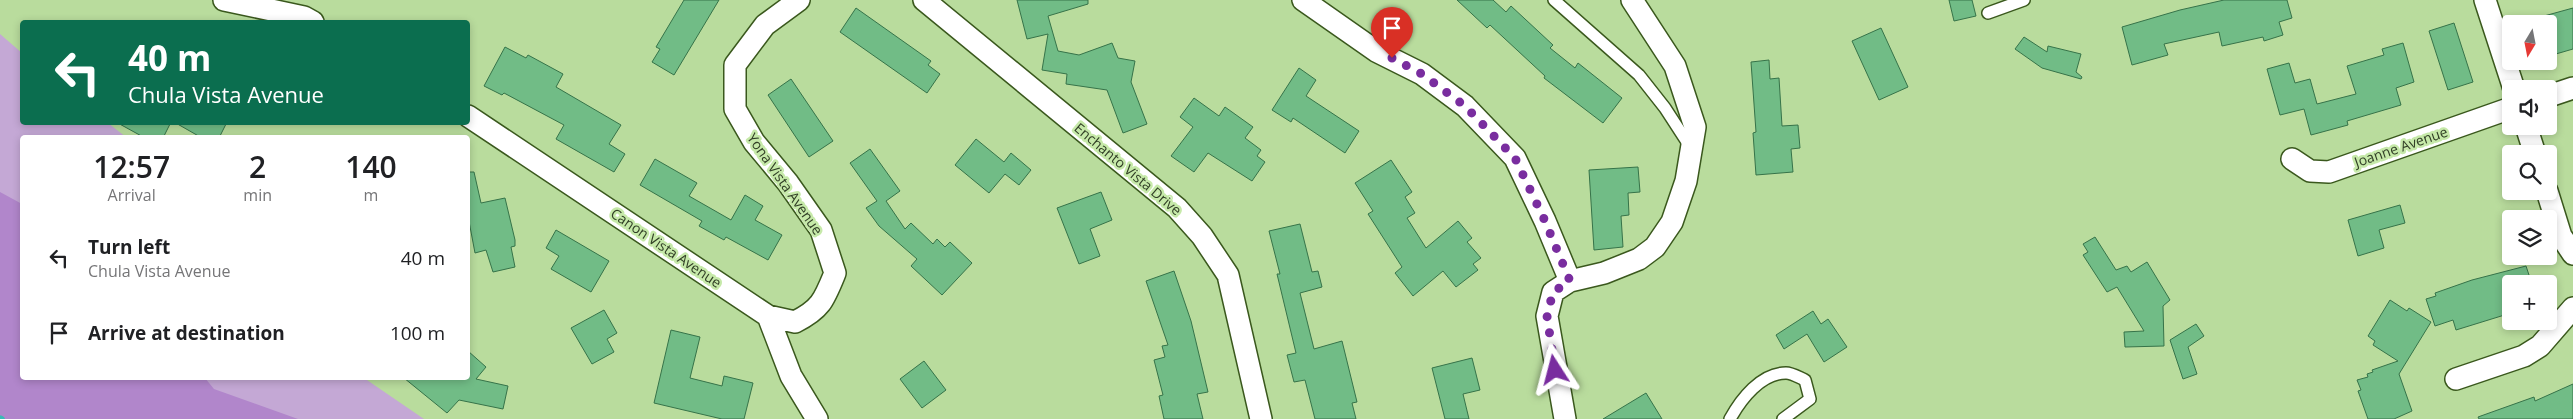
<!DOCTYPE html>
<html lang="en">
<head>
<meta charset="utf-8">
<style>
	:root { --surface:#fff; --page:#f6f6f6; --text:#202124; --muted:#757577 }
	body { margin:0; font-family:"Open Sans",sans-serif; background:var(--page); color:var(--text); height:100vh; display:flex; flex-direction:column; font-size:19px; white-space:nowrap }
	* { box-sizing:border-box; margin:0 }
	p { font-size:16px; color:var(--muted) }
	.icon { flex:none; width:28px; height:28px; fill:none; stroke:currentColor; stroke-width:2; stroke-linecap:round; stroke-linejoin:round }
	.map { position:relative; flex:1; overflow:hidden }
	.sheet { position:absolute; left:20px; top:135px; width:450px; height:245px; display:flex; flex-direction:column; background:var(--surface); border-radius:5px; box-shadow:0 2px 8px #0003 }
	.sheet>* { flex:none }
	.banner { position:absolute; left:20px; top:20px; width:450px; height:105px; border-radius:5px; box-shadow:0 2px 8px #0003; background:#0b6e4f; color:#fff; overflow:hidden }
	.needle { width:32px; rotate:190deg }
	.fabs { position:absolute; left:2502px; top:15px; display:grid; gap:10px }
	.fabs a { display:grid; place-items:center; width:55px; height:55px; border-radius:5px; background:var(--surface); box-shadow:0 2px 8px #0003; font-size:25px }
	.pin { position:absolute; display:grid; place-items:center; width:42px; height:42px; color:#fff; margin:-51px -21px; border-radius:50% 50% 50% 0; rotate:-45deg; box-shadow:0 0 5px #0007 }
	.pin .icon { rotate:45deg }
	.me { position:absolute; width:55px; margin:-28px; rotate:351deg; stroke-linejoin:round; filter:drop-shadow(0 0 4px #0008) }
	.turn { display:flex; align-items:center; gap:18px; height:105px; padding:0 25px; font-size:22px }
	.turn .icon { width:65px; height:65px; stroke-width:2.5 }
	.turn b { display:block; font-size:35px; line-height:42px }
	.eta { display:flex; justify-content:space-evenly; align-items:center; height:85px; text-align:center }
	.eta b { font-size:30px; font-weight:600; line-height:35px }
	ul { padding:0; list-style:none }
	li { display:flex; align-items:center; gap:15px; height:75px; padding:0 25px }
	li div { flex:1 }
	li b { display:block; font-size:19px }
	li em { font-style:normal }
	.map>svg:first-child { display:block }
</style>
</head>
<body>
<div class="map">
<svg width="2573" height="419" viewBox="0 0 2573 419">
	<rect width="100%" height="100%" fill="#b9dc9d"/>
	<path fill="#c4a8d5" d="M0,34l22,19v69l86,1 18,14 -104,1v240h342l60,41h-424z"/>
	<path fill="#b186cb" d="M0,192l22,12v174h183l9,11 84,30h-298z"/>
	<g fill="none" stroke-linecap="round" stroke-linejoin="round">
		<path stroke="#39bab6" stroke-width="5.5" d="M0,418l2,1"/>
	</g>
	<path fill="#71bc86" stroke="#367349" d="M684,0h35l-45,75 -22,-13 8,-13 -4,-2z
		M1017,0h71v4l-40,12 10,35 21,4 33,-12 6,15 17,3 -4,21 16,42 -24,9 -16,-43 -41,-6 1,-10 -25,-4 6,-36 -21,5z
		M1457,0h36l13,12 5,-6 42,39 -3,3 25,20 3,-5 44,35 -19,25 -59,-45 1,-2 -55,-51 -3,3z
		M1949,0h23l4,16 -22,5z
		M2224,0h63l5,18 -13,4 4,13 -19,6 -1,-4 -41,9 -3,-14 -55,12 4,11 -36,10 -10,-38 58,-17z
		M856,8l75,53 -3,4 12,9 -13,19 -87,-61z
		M2573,8v41l-24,7v-32l-5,-8z
		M2454,23l19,59 -25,8 -19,-59z
		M1881,28l27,59 -29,13 -27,-59z
		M2024,37l23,15 1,-6 33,8 -5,18 6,5 -1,2 -39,-11 -27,-19z
		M2403,43l11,39 -18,6 5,17 -54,16 1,4 -37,10 -7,-26 -24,6 -13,-46 22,-6 6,20 15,-4 7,25 39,-10 -9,-28 37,-11 -2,-6z
		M505,47l21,11 2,-3 35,19 -7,13 65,38 -12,19 16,10 -11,18 -58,-33 8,-14 -60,-32 -2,2 -18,-9z
		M1769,60l1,19 9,-1 3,48 16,-1 2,23 -9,1 2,23 -37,3 -3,-42 3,-1 -5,-70z
		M1299,68l17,12 -10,16 53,35 -14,22 -52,-35 -2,4 -19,-12z
		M791,79l42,62 -24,16 -41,-62z
		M1194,98l25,18 6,-9 28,20 -8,11 16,12 -4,6 8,6 -13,19 -44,-28 -14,19 -23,-16 22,-29 -13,-10z
		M116,122h55l-8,16h-18z
		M174,122h53l-8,16h-17z
		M976,139l28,23 7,-9 20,17 -12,15 -14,-11 -16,19 -34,-28z
		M870,149l30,42 -14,10 19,28 6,-6 22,21 4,-5 8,8 5,-5 22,21 -30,32 -31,-29 6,-7 -38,-33 -13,-18 11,-7 -27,-38z
		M655,159l42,24 -8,13 42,24 14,-25 18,11 -8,14 27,15 -14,25 -42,-23 -2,3 -25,-14 3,-5 -62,-36z
		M1391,160l21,32 -7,5 10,16 -8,5 19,30 32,-27 14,17 -5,4 14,16 -8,6 5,6 -22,17 -13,-16 -30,25 -18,-23 7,-6 -34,-53 5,-3 -18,-28z
		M1638,167l2,25 -12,1 1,22 -8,1 2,31 -29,3 -5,-80z
		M468,172h6l7,31 24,-5 10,42v6l-4,1 4,20 -22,5 -7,-22 -11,3 -7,-37z
		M1101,192l11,28 -22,9 10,27 -21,8 -22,-56z
		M2400,205l5,18 -26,7 5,18 -26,8 -10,-36z
		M1300,224l12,48 6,-1 4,16 -22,6 14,56 28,-8 15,61 -5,1 4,16h-41l-10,-39 -11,2 -7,-27 9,-2 -19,-79h3l-11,-43z
		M556,230l53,31 -18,31 -40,-23 8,-13 -13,-8z
		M2095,237l21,33 11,-4 4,6 16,-10 23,38 -7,6 1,40 -39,1 -1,-15 20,-1 -27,-44 -10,5 -24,-37 5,-3 -5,-8z
		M2526,266l6,18h-21v29l-55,17 -3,-10 -18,6 -9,-27 10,-3 -1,-3 37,-13z
		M1174,271l17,50 17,71 -11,2 6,25h-39l-5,-23 4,-1 -9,-35 11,-3 -3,-11 6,-1 -22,-64z
		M2390,300l17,11 2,-3 22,14 -32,52 13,37 -18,8h-26l-10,-28 3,-1 -4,-10 11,-3 -1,-3 6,-2 -1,-2 26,-9 -25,-16 2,-4 -7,-5z
		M604,310l13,23 -10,6 7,13 -22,12 -21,-36z
		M1813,311l8,13 7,-5 19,28 -23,15 -17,-28 -23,15 -8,-14z
		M2196,324l8,12 -16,11 9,27 -14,5 -13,-39z
		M671,330l29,7 -10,41 32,8 2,-10 29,7 -9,36h-22l-68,-16z
		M468,351l18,16 -10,12 32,7 -5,23 -44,-9 -12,13 -43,-35h64z
		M1472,358l8,32 -17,4 6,25h-24l-13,-51z
		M924,361l22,29 -24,18 -22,-29z
		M2573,384v35h-94l-1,-2 56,-20 1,4z
		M1646,393l16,26h-59z"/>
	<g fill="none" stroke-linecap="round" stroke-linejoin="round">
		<defs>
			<path id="lane" d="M1554,0l85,75 26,33 26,40
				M1988,13l36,-13
				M1730,419c11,-20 31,-46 56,-46 6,0 14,5 19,7l5,19 -27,20"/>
			<path id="street" d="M224,0l80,17 9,5
				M924,0l253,208 25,28 26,39 33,144
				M1303,0l73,51 46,23 43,32 50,52 30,63 25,60
				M2485,0l29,89
				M2549,96l24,-8
				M468,116l300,200 23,60 26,43
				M2526,126l9,28
				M2292,159l18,12 19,1 182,-64
				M2547,191l14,45 12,18
				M768,316l27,6c26,-13 29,-22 40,-49l-14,-43 -33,-47 -34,-41 -19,-33v-44l30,-40 34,-25
				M2456,379l68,-23 16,-10 33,-38
				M1565,419l-18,-103 6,-24 17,-11 34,-8 35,-14 16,-12 17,-25 14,-41 9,-54 -20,-61 -43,-66"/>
		</defs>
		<use href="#lane" stroke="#3a581d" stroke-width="14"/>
		<use href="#street" stroke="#3a581d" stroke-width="24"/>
		<use href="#lane" stroke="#fff" stroke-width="11"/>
		<use href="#street" stroke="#fff" stroke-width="21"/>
	</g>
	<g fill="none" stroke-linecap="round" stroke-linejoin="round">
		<path stroke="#792d9f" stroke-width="9" stroke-dasharray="0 16.2" d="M1392,58l30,16 43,32 50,52 30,63 25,60 -17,11 -6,24 8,54"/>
	</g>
	<g text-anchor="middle" stroke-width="5" stroke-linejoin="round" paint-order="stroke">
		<g font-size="14" fill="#313f26" stroke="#c6e9a9">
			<text transform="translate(2401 147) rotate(-19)" y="5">Joanne Avenue</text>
			<text transform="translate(1128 169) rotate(40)" y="5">Enchanto Vista Drive</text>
			<text transform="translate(785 184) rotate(55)" y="5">Yona Vista Avenue</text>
			<text transform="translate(666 248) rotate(34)" y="5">Canon Vista Avenue</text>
		</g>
	</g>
</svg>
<div class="fabs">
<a><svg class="needle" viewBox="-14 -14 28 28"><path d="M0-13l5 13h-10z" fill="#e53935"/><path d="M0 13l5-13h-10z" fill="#757577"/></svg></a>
<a><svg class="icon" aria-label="sound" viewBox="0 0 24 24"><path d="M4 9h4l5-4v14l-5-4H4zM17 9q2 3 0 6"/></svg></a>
<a><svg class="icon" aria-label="search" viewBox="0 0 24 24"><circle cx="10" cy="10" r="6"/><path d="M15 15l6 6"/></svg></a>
<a><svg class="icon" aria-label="layers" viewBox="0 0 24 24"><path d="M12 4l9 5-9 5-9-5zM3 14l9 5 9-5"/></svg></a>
<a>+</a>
</div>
<div class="pin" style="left:1392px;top:58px;background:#d93025"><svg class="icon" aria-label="arrive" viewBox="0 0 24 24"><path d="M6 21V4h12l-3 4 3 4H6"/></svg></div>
<svg class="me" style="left:1555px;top:370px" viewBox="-20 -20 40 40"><path d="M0-17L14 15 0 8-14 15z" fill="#792d9f" stroke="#fff" stroke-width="4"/></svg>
<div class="banner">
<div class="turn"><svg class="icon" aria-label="left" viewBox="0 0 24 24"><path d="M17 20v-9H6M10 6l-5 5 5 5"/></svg><div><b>40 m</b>Chula Vista Avenue</div></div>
</div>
<section class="sheet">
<div class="eta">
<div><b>12:57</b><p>Arrival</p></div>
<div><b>2</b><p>min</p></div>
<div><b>140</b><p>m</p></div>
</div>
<ul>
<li><svg class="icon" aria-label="left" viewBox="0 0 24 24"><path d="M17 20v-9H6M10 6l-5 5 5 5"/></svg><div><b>Turn left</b><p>Chula Vista Avenue</p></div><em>40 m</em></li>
<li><svg class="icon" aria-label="arrive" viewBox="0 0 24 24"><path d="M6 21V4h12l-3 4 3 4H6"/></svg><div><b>Arrive at destination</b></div><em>100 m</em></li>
</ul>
</section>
</div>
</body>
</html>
